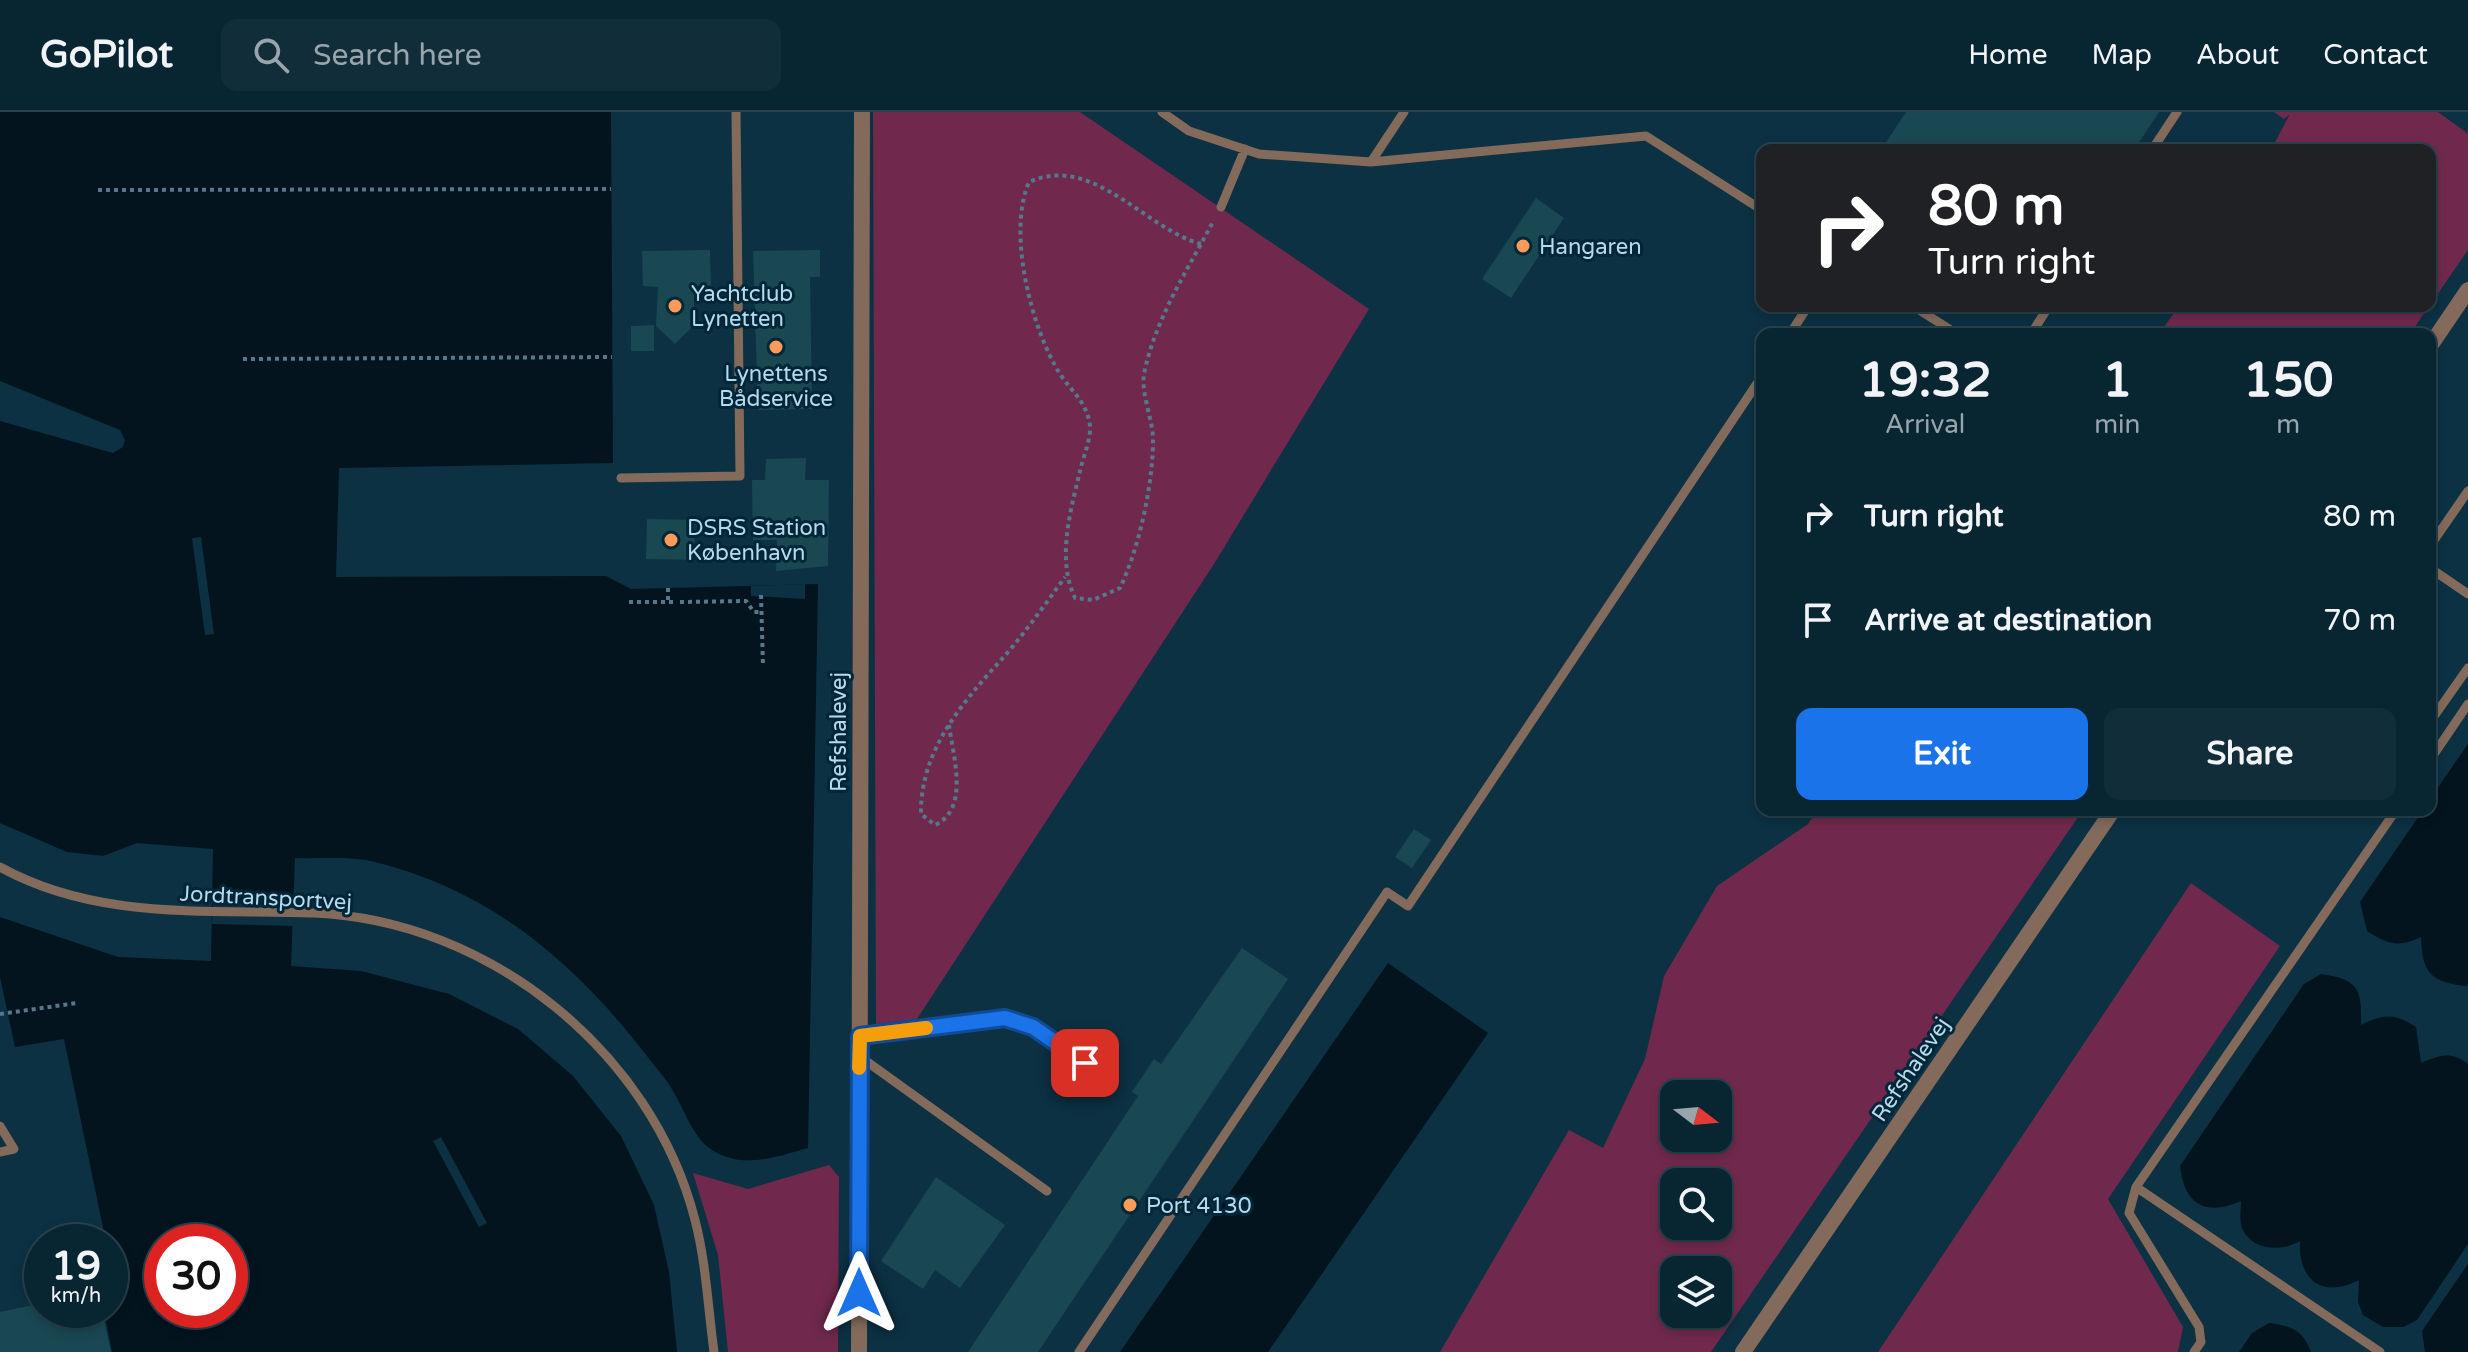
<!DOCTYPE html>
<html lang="en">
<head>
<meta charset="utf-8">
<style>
	:root { --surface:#082532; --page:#112d3a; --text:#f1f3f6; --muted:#98a5ac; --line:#29424d; --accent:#1a73e8 }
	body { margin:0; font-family:"Varela Round",sans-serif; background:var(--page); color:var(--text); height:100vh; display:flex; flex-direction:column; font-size:30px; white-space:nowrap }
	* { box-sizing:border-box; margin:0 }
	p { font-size:26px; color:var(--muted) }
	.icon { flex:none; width:44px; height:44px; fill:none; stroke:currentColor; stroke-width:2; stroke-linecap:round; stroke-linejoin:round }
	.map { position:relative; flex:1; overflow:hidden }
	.panel { position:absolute; left:1756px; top:216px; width:680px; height:488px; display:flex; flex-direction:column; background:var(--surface); border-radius:16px; box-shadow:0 4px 12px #0003,0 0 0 2px var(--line) }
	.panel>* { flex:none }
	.banner { position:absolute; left:1756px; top:32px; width:680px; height:168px; border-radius:16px; box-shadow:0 4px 12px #0003,0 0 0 2px var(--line); background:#202124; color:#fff; overflow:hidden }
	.needle { width:52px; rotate:106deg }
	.fabs { position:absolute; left:1660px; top:968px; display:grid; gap:16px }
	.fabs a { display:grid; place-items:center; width:72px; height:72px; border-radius:16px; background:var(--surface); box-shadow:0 4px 12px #0003,0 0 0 2px var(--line); font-size:40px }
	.speed { position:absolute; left:24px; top:1112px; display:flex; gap:16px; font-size:40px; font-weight:700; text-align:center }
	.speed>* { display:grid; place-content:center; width:104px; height:104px; border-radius:50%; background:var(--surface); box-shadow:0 4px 12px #0003,0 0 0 2px var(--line); line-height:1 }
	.speed small { font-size:20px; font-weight:400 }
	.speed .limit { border:12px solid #d22; background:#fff; color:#111 }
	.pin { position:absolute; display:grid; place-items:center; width:68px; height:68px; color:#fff; margin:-34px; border-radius:16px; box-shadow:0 4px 12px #0006 }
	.me { position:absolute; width:88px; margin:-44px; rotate:0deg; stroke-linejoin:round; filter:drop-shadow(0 0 6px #0008) }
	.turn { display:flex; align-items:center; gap:28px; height:168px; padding:0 40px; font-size:36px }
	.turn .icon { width:104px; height:104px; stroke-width:2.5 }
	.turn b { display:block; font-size:56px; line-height:68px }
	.eta { display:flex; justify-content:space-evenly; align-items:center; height:136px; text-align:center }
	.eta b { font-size:48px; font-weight:800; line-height:56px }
	.cta { display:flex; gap:16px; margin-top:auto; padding:16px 40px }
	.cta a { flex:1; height:92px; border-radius:16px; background:var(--accent); color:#fff; font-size:32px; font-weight:800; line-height:92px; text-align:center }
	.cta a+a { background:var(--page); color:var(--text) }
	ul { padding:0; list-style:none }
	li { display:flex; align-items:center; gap:24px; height:104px; padding:0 40px }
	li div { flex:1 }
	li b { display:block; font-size:30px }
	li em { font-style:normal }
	header { display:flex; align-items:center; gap:48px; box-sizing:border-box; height:112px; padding:0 40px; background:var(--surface); border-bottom:2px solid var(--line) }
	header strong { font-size:38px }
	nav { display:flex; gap:44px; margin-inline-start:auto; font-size:28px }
	.search { width:560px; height:72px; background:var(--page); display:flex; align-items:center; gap:20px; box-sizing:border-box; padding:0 28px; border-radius:16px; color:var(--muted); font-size:30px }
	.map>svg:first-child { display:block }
</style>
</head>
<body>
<header>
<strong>GoPilot</strong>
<div class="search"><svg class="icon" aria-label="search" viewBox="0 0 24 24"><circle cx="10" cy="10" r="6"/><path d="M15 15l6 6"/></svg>Search here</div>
<nav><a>Home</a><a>Map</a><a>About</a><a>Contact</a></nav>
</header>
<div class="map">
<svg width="2468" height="1240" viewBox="0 0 2468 1240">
	<rect width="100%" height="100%" fill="#0b3143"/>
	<path fill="#70294c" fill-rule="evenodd" d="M873,0h207l289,197 -155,255 -297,455 -41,5z
		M2274,0h164l29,21 1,-5v122l-38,55v-155h-159l19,-36 -6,5z
		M2179,194h250l-19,28h-251z
		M1817,698h266l-372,542h-271l129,-222 34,18 42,-89 19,-83 53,-90 91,-62zM1674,982h44v44h-44zM1674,1070h44v44h-44zM1718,1158v44h-44v-44z
		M2191,771l89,63 -172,253 75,128 -5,25h-300z
		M829,1053l10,12 -1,175h-110l-10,-97 -25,-82 55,16z"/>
	<path fill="#03141e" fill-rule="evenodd" d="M0,0h611l2,351 -274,5 -3,109 270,-1 25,13 187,-5 -10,564c-33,9 -69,23 -100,-1 -15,-11 -25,-40 -35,-56 -7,-13 -17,-23 -26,-35 -71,-92 -156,-166 -272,-194 -25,-6 -54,-3 -80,-4l-4,108 70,5 88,23 69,35 55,47 48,60 33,69 15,67 8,80h-565l-8,-42h6v-22l6,-2 -6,-44h-4l-42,-203 -49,8 -15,-70v-60l118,40 93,4 2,-112 -76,-6 -34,13 -36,-4 -67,-29v-402l113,32 10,-6 2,-7 -5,-10 -120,-49zM162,1130h68v68h-68z
		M2468,632v241l-2,1c-36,-4 -44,-14 -45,-49 -23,11 -34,7 -54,-6l-7,-29 63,-92h7v-11z
		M1388,851l100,70 -220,319h-148z
		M2321,862c38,5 41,16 40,51 23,-11 33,-12 55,2l5,36c19,-8 30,-12 47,1v180l-51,76 -14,7h-20l-20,-12 -5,-13 1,-22c-37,19 -61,0 -59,-39 -17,10 -48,11 -58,-13 -3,-8 -1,-18 -1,-27 -36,16 -57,3 -61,-35l124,-182z
		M2468,1152v88h-43l-3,-21z
		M2269,1211c22,3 34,7 42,29h-72l13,-19z"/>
	<path fill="#0b3143" d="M201,425l13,97 -9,1 -13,-97z
		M805,472v15l-54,-3v-10z
		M213,787l81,2 -1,25 -81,-2z
		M441,1025l46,86 -8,4 -46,-86z"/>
	<path fill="#194852" d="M1906,0h253l-25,38h-253z
		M1536,86l28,20 -53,80 -29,-19z
		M710,138l1,36h-17v39l-19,19 -19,-18 2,-39 -15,-1 -1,-35z
		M820,138v27h-10l2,132 -54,1 -5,-159z
		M654,213v26h-23v-25z
		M806,346l-1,22h24l-1,86 -52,5 1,-31h-24l-1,-60h13l1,-21z
		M647,407l48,1 -1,40 -48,-1z
		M1414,717l17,11 -19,28 -17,-11z
		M1242,836l46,31 -250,373h-70l170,-256 -6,-4 22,-33 7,5z
		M936,1065l69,48 -45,63 -25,-18 -12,19 -42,-28z
		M42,1191v7h60l9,42h-111v-40z"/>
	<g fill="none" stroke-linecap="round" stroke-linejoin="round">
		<path stroke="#55798b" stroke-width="4" stroke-dasharray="4 4" stroke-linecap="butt" d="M98,78l513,-1
			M1201,132c-56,-15 -108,-91 -172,-62 -22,50 2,146 31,192 12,18 27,28 30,52 1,12 -6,29 -9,41 -10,42 -25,91 -6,131l18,2 27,-12c19,-40 33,-103 33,-148 0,-21 -12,-45 -9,-66 11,-55 44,-105 70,-154
			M243,247l369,-2
			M668,476v14
			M761,483l2,71
			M629,490h45
			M680,490l66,-1 8,11h8
			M949,613c4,31 21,84 -14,100l-14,-11c-1,-67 46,-116 88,-163 20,-24 38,-49 56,-74
			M0,902l77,-11"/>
		<path stroke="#836a5b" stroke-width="9" d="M1162,0l27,19 70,23 112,8 275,-26 116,74
			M2152,38l25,-38
			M1371,50l33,-50
			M1221,95l24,-58
			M1913,194l44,28
			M1790,222l18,-28
			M2031,222l18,-28
			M621,366l119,-2 -4,-364
			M2430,434l38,-55
			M2430,456l38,26
			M2430,610l38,-54
			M2430,648l38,-56
			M0,755c98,54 206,42 314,46 174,7 338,138 381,307 11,42 13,88 19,132
			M860,924l145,-18 28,9 79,54
			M859,944l188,135
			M0,1014l14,23 -14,3
			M2136,1075l-7,26 70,114 2,15 -7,10
			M1079,1240l308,-460 21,14 354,-530
			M2380,1240l-244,-165 260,-377"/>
		<path stroke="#836a5b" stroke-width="16" d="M2430,234l38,-56
			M859,1240l3,-1240
			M1743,1240l370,-542"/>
	</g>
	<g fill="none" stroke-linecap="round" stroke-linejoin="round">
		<defs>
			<path id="route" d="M859,1181l1,-257 145,-18 28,9 52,36"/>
		</defs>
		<use href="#route" stroke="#114b97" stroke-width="20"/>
		<use href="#route" stroke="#1a73e8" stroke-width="14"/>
		<path stroke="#f59e0b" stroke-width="14" d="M859,956l1,-32 66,-8"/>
	</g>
	<g fill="#fe9b59" stroke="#002738" stroke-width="3">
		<circle cx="1523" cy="134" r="8"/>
		<circle cx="675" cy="194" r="8"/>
		<circle cx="776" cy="235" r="8"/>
		<circle cx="671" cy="428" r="8"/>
		<circle cx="1130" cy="1093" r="8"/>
	</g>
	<g text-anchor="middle" stroke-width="6" stroke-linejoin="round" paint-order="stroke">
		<g font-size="22" fill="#b8d9ec" stroke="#002738" text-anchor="start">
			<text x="1539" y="142">Hangaren</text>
			<text x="691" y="189">Yachtclub<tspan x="691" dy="25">Lynetten</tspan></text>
			<text x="776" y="269" text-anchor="middle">Lynettens<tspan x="776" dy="25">Bådservice</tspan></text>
			<text x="687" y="423">DSRS Station<tspan x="687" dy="25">København</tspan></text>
			<text x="1146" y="1101">Port 4130</text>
		</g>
		<g font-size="22" fill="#b8d9ec" stroke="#002738">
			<text transform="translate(838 620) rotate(-90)" y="8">Refshalevej</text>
			<text transform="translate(266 785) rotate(3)" y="8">Jordtransportvej</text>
			<text transform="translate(1910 957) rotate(-56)" y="8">Refshalevej</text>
		</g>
	</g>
</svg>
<div class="fabs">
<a><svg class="needle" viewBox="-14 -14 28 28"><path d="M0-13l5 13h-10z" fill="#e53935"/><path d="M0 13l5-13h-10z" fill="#98a5ac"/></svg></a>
<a><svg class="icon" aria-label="search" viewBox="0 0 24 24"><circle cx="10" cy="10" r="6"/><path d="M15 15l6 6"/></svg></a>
<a><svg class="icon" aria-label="layers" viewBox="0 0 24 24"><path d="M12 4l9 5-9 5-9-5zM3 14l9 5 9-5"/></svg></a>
</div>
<div class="speed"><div>19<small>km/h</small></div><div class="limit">30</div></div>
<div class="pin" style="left:1085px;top:951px;background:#d93025"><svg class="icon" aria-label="arrive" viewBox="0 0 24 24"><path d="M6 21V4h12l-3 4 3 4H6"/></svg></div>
<svg class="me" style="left:859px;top:1181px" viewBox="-20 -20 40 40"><path d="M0-17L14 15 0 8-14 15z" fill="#1a73e8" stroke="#fff" stroke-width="4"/></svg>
<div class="banner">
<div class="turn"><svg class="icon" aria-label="right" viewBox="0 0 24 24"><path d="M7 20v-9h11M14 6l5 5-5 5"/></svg><div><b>80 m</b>Turn right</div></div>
</div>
<section class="panel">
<div class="eta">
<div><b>19:32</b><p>Arrival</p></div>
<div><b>1</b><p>min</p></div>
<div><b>150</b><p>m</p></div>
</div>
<ul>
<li><svg class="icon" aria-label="right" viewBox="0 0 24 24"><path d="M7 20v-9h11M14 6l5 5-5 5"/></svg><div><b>Turn right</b></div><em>80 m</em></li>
<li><svg class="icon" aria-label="arrive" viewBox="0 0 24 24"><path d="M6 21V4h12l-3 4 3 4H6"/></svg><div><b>Arrive at destination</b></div><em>70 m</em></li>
</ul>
<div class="cta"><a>Exit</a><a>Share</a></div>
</section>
</div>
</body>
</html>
